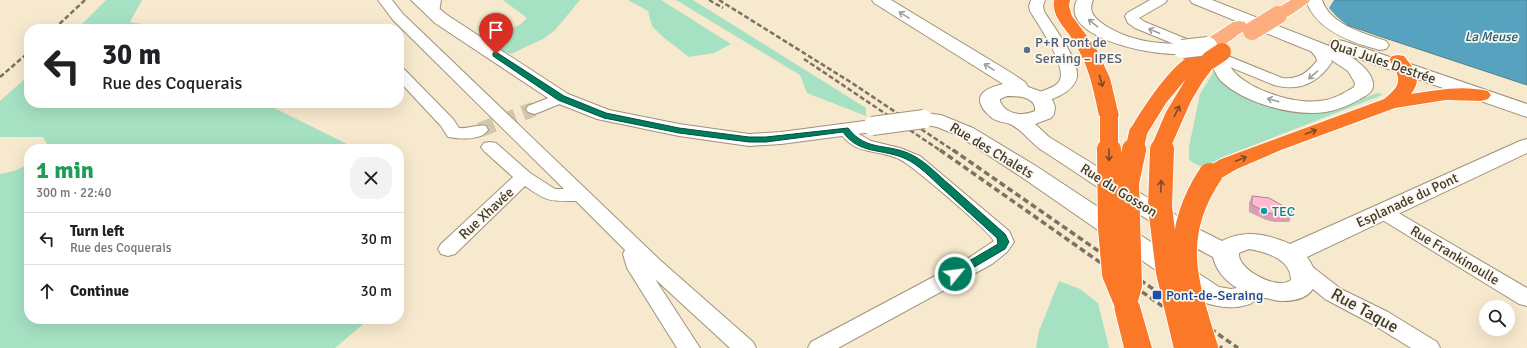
<!DOCTYPE html>
<html lang="en">
<head>
<meta charset="utf-8">
<style>
	:root { --surface:#fff; --page:#f2f2f2; --text:#202124; --muted:#757577; --line:#e0e0e0 }
	body { margin:0; font-family:Signika,sans-serif; background:var(--page); color:var(--text); height:100vh; display:flex; flex-direction:column; font-size:15px; white-space:nowrap }
	* { box-sizing:border-box; margin:0 }
	p { font-size:13px; color:var(--muted) }
	.icon { flex:none; width:22px; height:22px; fill:none; stroke:currentColor; stroke-width:2; stroke-linecap:round; stroke-linejoin:round }
	.map { position:relative; flex:1; overflow:hidden }
	.drawer { position:absolute; left:24px; top:144px; width:380px; height:180px; display:flex; flex-direction:column; background:var(--surface); border-radius:16px; box-shadow:0 4px 16px #0002 }
	.drawer>* { flex:none }
	.banner { position:absolute; left:24px; top:24px; width:380px; height:84px; border-radius:16px; box-shadow:0 4px 16px #0002; background:#fff; color:var(--text); overflow:hidden }
	.tools { position:absolute; left:1479px; top:300px; display:grid; gap:8px }
	.tools a { display:grid; place-items:center; width:36px; height:36px; border-radius:50%; background:var(--surface); box-shadow:0 4px 16px #0002; font-size:20px }
	.pin { position:absolute; display:grid; place-items:center; width:34px; height:34px; color:#fff; margin:-41px -17px; border-radius:50% 50% 50% 0; rotate:-45deg; box-shadow:0 0 4px #0007 }
	.pin .icon { rotate:45deg }
	.me { position:absolute; width:44px; margin:-22px; rotate:61deg; stroke-linejoin:round; filter:drop-shadow(0 0 3px #0008) }
	.turn { display:flex; align-items:center; gap:14px; height:84px; padding:0 12px; font-size:18px }
	.turn .icon { width:52px; height:52px; stroke-width:2.5 }
	.turn b { display:block; font-size:28px; line-height:34px }
	.round { display:grid; place-items:center; flex:none; width:42px; height:42px; border-radius:16px; background:var(--page) }
	.headline { display:flex; align-items:center; justify-content:space-between; height:68px; padding:0 12px }
	h1 { font-size:24px; font-weight:700; line-height:30px; color:#1e9e55 }
	ul { padding:0; list-style:none }
	li { display:flex; align-items:center; gap:12px; height:52px; padding:0 12px; border-top:1px solid var(--line) }
	li div { flex:1 }
	li b { display:block; font-size:15px }
	li em { font-style:normal }
	.map>svg:first-child { display:block }
</style>
</head>
<body>
<div class="map">
<svg width="1527" height="348" viewBox="0 0 1527 348">
	<rect width="100%" height="100%" fill="#f7e9cd"/>
	<path fill="#a6e1c3" d="M106,0h36l-12,22 39,7h-92z
		M503,0h77l-25,30 -12,9 -32,15 -29,-11 23,-13 15,-5 7,-7z
		M628,0h33l70,44 -17,9 -25,4 -26,-20 -11,-11 -4,-15z
		M676,0h17l173,108v8l-59,-23 -7,-18z
		M1215,70l35,26 97,10 25,-11 6,-2 4,2 -151,59 -28,13 -10,-4 -4,-4v-12l11,-53z
		M29,75v28h235l93,46h-307l-7,-12h-43v-36z
		M29,164v155h340l-34,29h-335v-174l14,-3z
		M1059,281l21,8 18,14 11,45h-73l3,-17z"/>
	<path fill="#57a3bf" stroke="#508394" d="M1275,0h252v85l-148,-49z"/>
	<path fill="#f7e9cd" d="M1273,0h61l-5,8 7,8 13,11z"/>
	<g fill="none" stroke-linecap="round" stroke-linejoin="round">
		<path stroke="#d2c6ad" stroke-width="15" stroke-dasharray="15 8" stroke-linecap="butt" d="M480,130l54,-21"/>
		<defs>
			<path id="street" d="M378,0h14l11,14 258,247 92,81 3,6h-26l-75,-69 45,69h-23l-50,-80 -4,-14 2,-4 -49,-49c-28,0 -28,1 -51,-15l-70,68 -7,2 -7,-2 -3,-5 3,-5 72,-67 -29,-26 -3,-4 3,-4 6,-1 6,1 34,30 25,16h9l-171,-169z
				M427,0h14l-2,12 -2,3h-10l-2,-3z
				M1031,0h14l-2,6 1,5c9,16 35,47 33,66 -2,9 -9,14 -16,18 -9,4 -17,9 -27,6l-2,-3c6,-8 19,-8 26,-15 13,-13 -21,-60 -28,-72l-1,-5z
				M1150,0h17l-2,3 -26,15 6,4 137,56c16,2 25,-5 35,-17l-1,-4 -10,-12 2,-3c12,-3 21,9 24,20 -14,21 -33,30 -58,23l-139,-57 -7,-5 -3,-7 2,-3z
				M399,67l5,2 49,50 6,9c10,1 18,-4 27,-2l2,4c-7,11 -29,9 -40,7l-7,-11 -42,-45z
				M561,93l6,2 2,3 -2,3 -27,11 -6,2 -6,-2 -2,-3 2,-3z
				M845,124l6,1 6,8 14,8 29,7 20,8 89,75 5,11 -7,10 -15,12 -154,84h-30l3,-6 156,-83 27,-18c-5,-10 -81,-75 -93,-81 -26,-13 -45,-2 -64,-31l2,-4z
				M1383,206l7,2 137,80v18l-8,-2 -143,-88 -3,-4 3,-4z
				M1303,263l7,2 31,24 47,23 49,30 3,6h-29l-39,-24 -47,-25 -29,-24 -3,-5 3,-5z"/>
			<path id="secondary" d="M411,0h18l18,15 121,79 41,16 70,14 70,10 32,-2 91,-12 7,2 3,4 -3,4 -7,2 -91,12 -32,2 -70,-10 -82,-17 -43,-17 -119,-79z
				M872,0h19l119,72 15,10 3,5 17,6 8,8 2,6 -1,7 -3,4 -16,6 14,13 153,94 20,10c23,-12 45,-7 68,3l230,-103 7,-2v14l-220,104c19,26 5,45 -26,44 -6,0 -15,-4 -21,-3 -3,2 -7,4 -10,6 -18,6 -31,3 -48,-2l-182,-126 -61,-40 -22,-9 -20,-4 -3,-4 3,-4 7,-2 17,2 32,13 63,38 183,121 12,2 6,-1c-11,-7 -21,-17 -24,-31 -59,-30 -114,-70 -170,-106 -11,-7 -20,-20 -31,-26 -7,-4 -16,-2 -22,-9 -4,-3 -9,-9 -10,-15 -1,-11 15,-15 23,-17l-129,-81zM1007,96c9,0 25,0 28,11v4c-13,6 -30,3 -35,-10v-2zM1249,249c17,3 42,10 42,31 -12,11 -54,-10 -52,-27z
				M1077,0h16c-4,9 -1,15 6,21 18,14 39,20 61,22 10,1 19,0 28,2l3,4 -3,4c-25,6 -131,-14 -111,-53z
				M1190,0h22l117,46 2,-5 6,-1 6,1 184,63v13l-179,-62c9,6 24,16 25,29 1,8 -7,12 -13,15 -10,6 -22,11 -34,13 -32,5 -83,-9 -106,-32 -4,-5 -6,-11 -9,-16l3,-4 6,-1 6,1c3,4 5,9 9,13 19,19 64,33 91,27 10,-2 20,-8 28,-13l1,-4 -7,-12 -18,-12 -138,-56z
				M1306,0h16c8,25 42,33 64,41l3,4 -3,4 -6,1c-28,-7 -65,-20 -74,-50z"/>
			<path id="primary" d="M1291,0h19l-2,3c-11,7 -23,19 -36,16l-2,-4 2,-4z
				M1239,21l6,1 2,4 -2,4c-12,8 -28,24 -43,20l-3,-4 3,-4 31,-20z"/>
			<path id="highway" d="M1054,0h16l-1,6 3,10 24,32 14,30 9,38 -3,4 -7,2 -7,-2 -3,-4c-7,-34 -11,-54 -31,-83 -8,-10 -16,-20 -14,-33z
				M1200,51l6,1 2,3 8,1 3,4 -16,21 -12,20 -22,50 -7,2 -7,-2 -4,-4 15,-35 20,-33 -20,24 -21,34 -7,2 -7,-2 -3,-4c13,-22 46,-76 72,-82z
				M1398,55l6,1c11,14 19,22 7,38 25,-4 52,-9 77,-3l3,4 -3,4 -7,2 -35,-1 -51,8 -114,42 -44,19 -19,11 -8,2 -8,-2 -3,-5 3,-5 19,-11 163,-60c18,-15 18,-20 5,-39l3,-4z
				M1126,293l9,3 4,7 13,45h-28l-11,-45 4,-7z"/>
		</defs>
		<use href="#street" stroke="#9f9278" stroke-width="2"/>
		<use href="#secondary" stroke="#9f9278" stroke-width="2"/>
		<use href="#primary" stroke="#fff" stroke-width="2"/>
		<use href="#highway" stroke="#fff" stroke-width="2"/>
		<use href="#street" fill="#fff" fill-rule="evenodd"/>
		<use href="#secondary" fill="#fff" fill-rule="evenodd"/>
		<use href="#primary" fill="#fcae7e" fill-rule="evenodd"/>
		<use href="#highway" fill="#fa7828" fill-rule="evenodd"/>
		<path stroke="#7b7262" stroke-width="2.5" stroke-dasharray="5 2.5" stroke-linecap="butt" d="M709,0l14,8
			M719,0l133,83 102,68
			M54,29l31,-29
			M804,59l137,92
			M0,77l29,-25"/>
		<path stroke="#7b7262" stroke-width="3.5" stroke-dasharray="6 3.5" stroke-linecap="butt" d="M940,150l282,198
			M953,150l285,198"/>
		<defs>
			<path id="secondary-bridge" d="M1182,49l26,-3
				M872,126l52,-7"/>
			<path id="primary-bridge" d="M1252,31l26,-16"/>
			<path id="highway-bridge-far1" d="M1210,60l12,-8
				M1109,116v35
				M1134,151l4,-18
				M1162,151v-4"/>
			<path id="highway-bridge" d="M1109,150l1,78 4,46 12,29
				M1162,150l-2,57 8,65 18,76
				M1126,300l4,-15 -3,-102 7,-33
				M1206,348c-20,-65 -37,-111 4,-173"/>
		</defs>
		<use href="#secondary-bridge" stroke="#9f9278" stroke-width="20" stroke-linecap="butt"/>
		<use href="#primary-bridge" stroke="#fff" stroke-width="20" stroke-linecap="butt"/>
		<use href="#highway-bridge-far1" stroke="#fff" stroke-width="20" stroke-linecap="butt"/>
		<use href="#highway-bridge" stroke="#fff" stroke-width="26" stroke-linecap="butt"/>
		<use href="#secondary-bridge" stroke="#fff" stroke-width="18"/>
		<use href="#primary-bridge" stroke="#fcae7e" stroke-width="18"/>
		<use href="#highway-bridge-far1" stroke="#fa7828" stroke-width="18"/>
		<use href="#highway-bridge" stroke="#fa7828" stroke-width="24"/>
	</g>
	<path fill="#da9eb4" d="M1252,196l40,19 -3,7h-15l-8,-2 -17,-8v-9z"/>
	<path fill="#feb8d1" stroke="#b28192" d="M1252,196l17,2 23,13v4h-15l-8,-2 -17,-8z"/>
	<defs><path id="oneway-shaft" d="M-6 0H5M1.5-3L5.5 0L1.5 3" fill="none" stroke-width="1.6" stroke-linecap="round" stroke-linejoin="round"/></defs>
	<g stroke="#9f9c96">
		<use href="#oneway-shaft" transform="translate(904 15) rotate(-148)"/>
		<use href="#oneway-shaft" transform="translate(1093 23) rotate(-141)"/>
		<use href="#oneway-shaft" transform="translate(1154 31) rotate(-158)"/>
		<use href="#oneway-shaft" transform="translate(989 67) rotate(-148)"/>
		<use href="#oneway-shaft" transform="translate(1313 75) rotate(139)"/>
		<use href="#oneway-shaft" transform="translate(1273 100) rotate(-164)"/>
	</g>
	<g stroke="#774c2c">
		<use href="#oneway-shaft" transform="translate(1101 81) rotate(74)"/>
		<use href="#oneway-shaft" transform="translate(1177 111) rotate(-63)"/>
		<use href="#oneway-shaft" transform="translate(1311 132) rotate(-20)"/>
		<use href="#oneway-shaft" transform="translate(1109 155) rotate(89)"/>
		<use href="#oneway-shaft" transform="translate(1241 159) rotate(-22)"/>
		<use href="#oneway-shaft" transform="translate(1161 186) rotate(-88)"/>
	</g>
	<path fill="#007d5c" stroke="#00513c" d="M496,52l68,44 42,17 73,15 70,9h17l82,-9c19,25 41,14 66,28 13,7 24,19 36,29 18,16 37,33 55,49l4,8 -4,7 -46,27h-7l-2,-2 2,-3 46,-27 -1,-6c-18,-17 -37,-33 -55,-50 -11,-10 -23,-23 -36,-29 -23,-11 -47,-4 -63,-27l-77,10h-17l-70,-9 -75,-15 -46,-18 -65,-44v-3z"/>
	<circle fill="#5c6f8a" stroke="#fdf7ec" stroke-width="1.5" cx="1027" cy="50" r="4"/>
	<circle fill="#0f9aa8" stroke="#fdf7ec" stroke-width="1.5" cx="1264" cy="211" r="4"/>
	<rect fill="#1a4fb4" stroke="#fdf7ec" stroke-width="1.5" x="1152" y="290" width="10" height="10" rx="2"/>
	<g text-anchor="middle" stroke-width="3.5" stroke-linejoin="round" paint-order="stroke">
		<g font-size="13" font-style="italic" fill="#205d72" stroke="#fdf7ec">
			<text x="1491" y="41">La Meuse</text>
		</g>
		<g font-size="14" fill="#4e5e75" stroke="#fdf7ec" text-anchor="start">
			<text x="1035" y="47">P+R Pont de<tspan x="1035" dy="16">Seraing – IPES</tspan></text>
		</g>
		<g font-size="14" fill="#3f392e" stroke="#fdf7ec">
			<text transform="translate(1383 61) rotate(19)" y="5">Quai Jules Destrée</text>
			<text transform="translate(992 150) rotate(31)" y="5">Rue des Chalets</text>
			<text transform="translate(1119 190) rotate(32)" y="5">Rue du Gosson</text>
			<text transform="translate(1407 200) rotate(-25)" y="5">Esplanade du Pont</text>
			<text transform="translate(486 213) rotate(-43)" y="5">Rue Xhavée</text>
			<text transform="translate(1455 255) rotate(31)" y="5">Rue Frankinoulle</text>
		</g>
		<g font-size="14" fill="#0d838f" stroke="#fdf7ec" text-anchor="start">
			<text x="1272" y="216">TEC</text>
		</g>
		<g font-size="14" fill="#164399" stroke="#fdf7ec" text-anchor="start">
			<text x="1166" y="300">Pont-de-Seraing</text>
		</g>
		<g font-size="17" fill="#3f392e" stroke="#fdf7ec">
			<text transform="translate(1365 310) rotate(29)" y="6">Rue Taque</text>
		</g>
	</g>
</svg>
<div class="tools">
<a><svg class="icon" aria-label="search" viewBox="0 0 24 24"><circle cx="10" cy="10" r="6"/><path d="M15 15l6 6"/></svg></a>
</div>
<div class="pin" style="left:496px;top:54px;background:#d93025"><svg class="icon" aria-label="arrive" viewBox="0 0 24 24"><path d="M6 21V4h12l-3 4 3 4H6"/></svg></div>
<svg class="me" style="left:955px;top:274px" viewBox="-20 -20 40 40"><circle r="17" fill="#007d5c" stroke="#fff" stroke-width="3"/><path d="M0-11L8 9 0 5-8 9z" fill="#fff"/></svg>
<div class="banner">
<div class="turn"><svg class="icon" aria-label="left" viewBox="0 0 24 24"><path d="M17 20v-9H6M10 6l-5 5 5 5"/></svg><div><b>30 m</b>Rue des Coquerais</div></div>
</div>
<section class="drawer">
<div class="headline"><div><h1>1 min</h1><p>300 m · 22:40</p></div><a class="round"><svg class="icon" aria-label="close" viewBox="0 0 24 24"><path d="M6 6l12 12M18 6L6 18"/></svg></a></div>
<ul>
<li><svg class="icon" aria-label="left" viewBox="0 0 24 24"><path d="M17 20v-9H6M10 6l-5 5 5 5"/></svg><div><b>Turn left</b><p>Rue des Coquerais</p></div><em>30 m</em></li>
<li><svg class="icon" aria-label="ahead" viewBox="0 0 24 24"><path d="M12 20V5M6 11l6-6 6 6"/></svg><div><b>Continue</b></div><em>30 m</em></li>
</ul>
</section>
</div>
</body>
</html>
